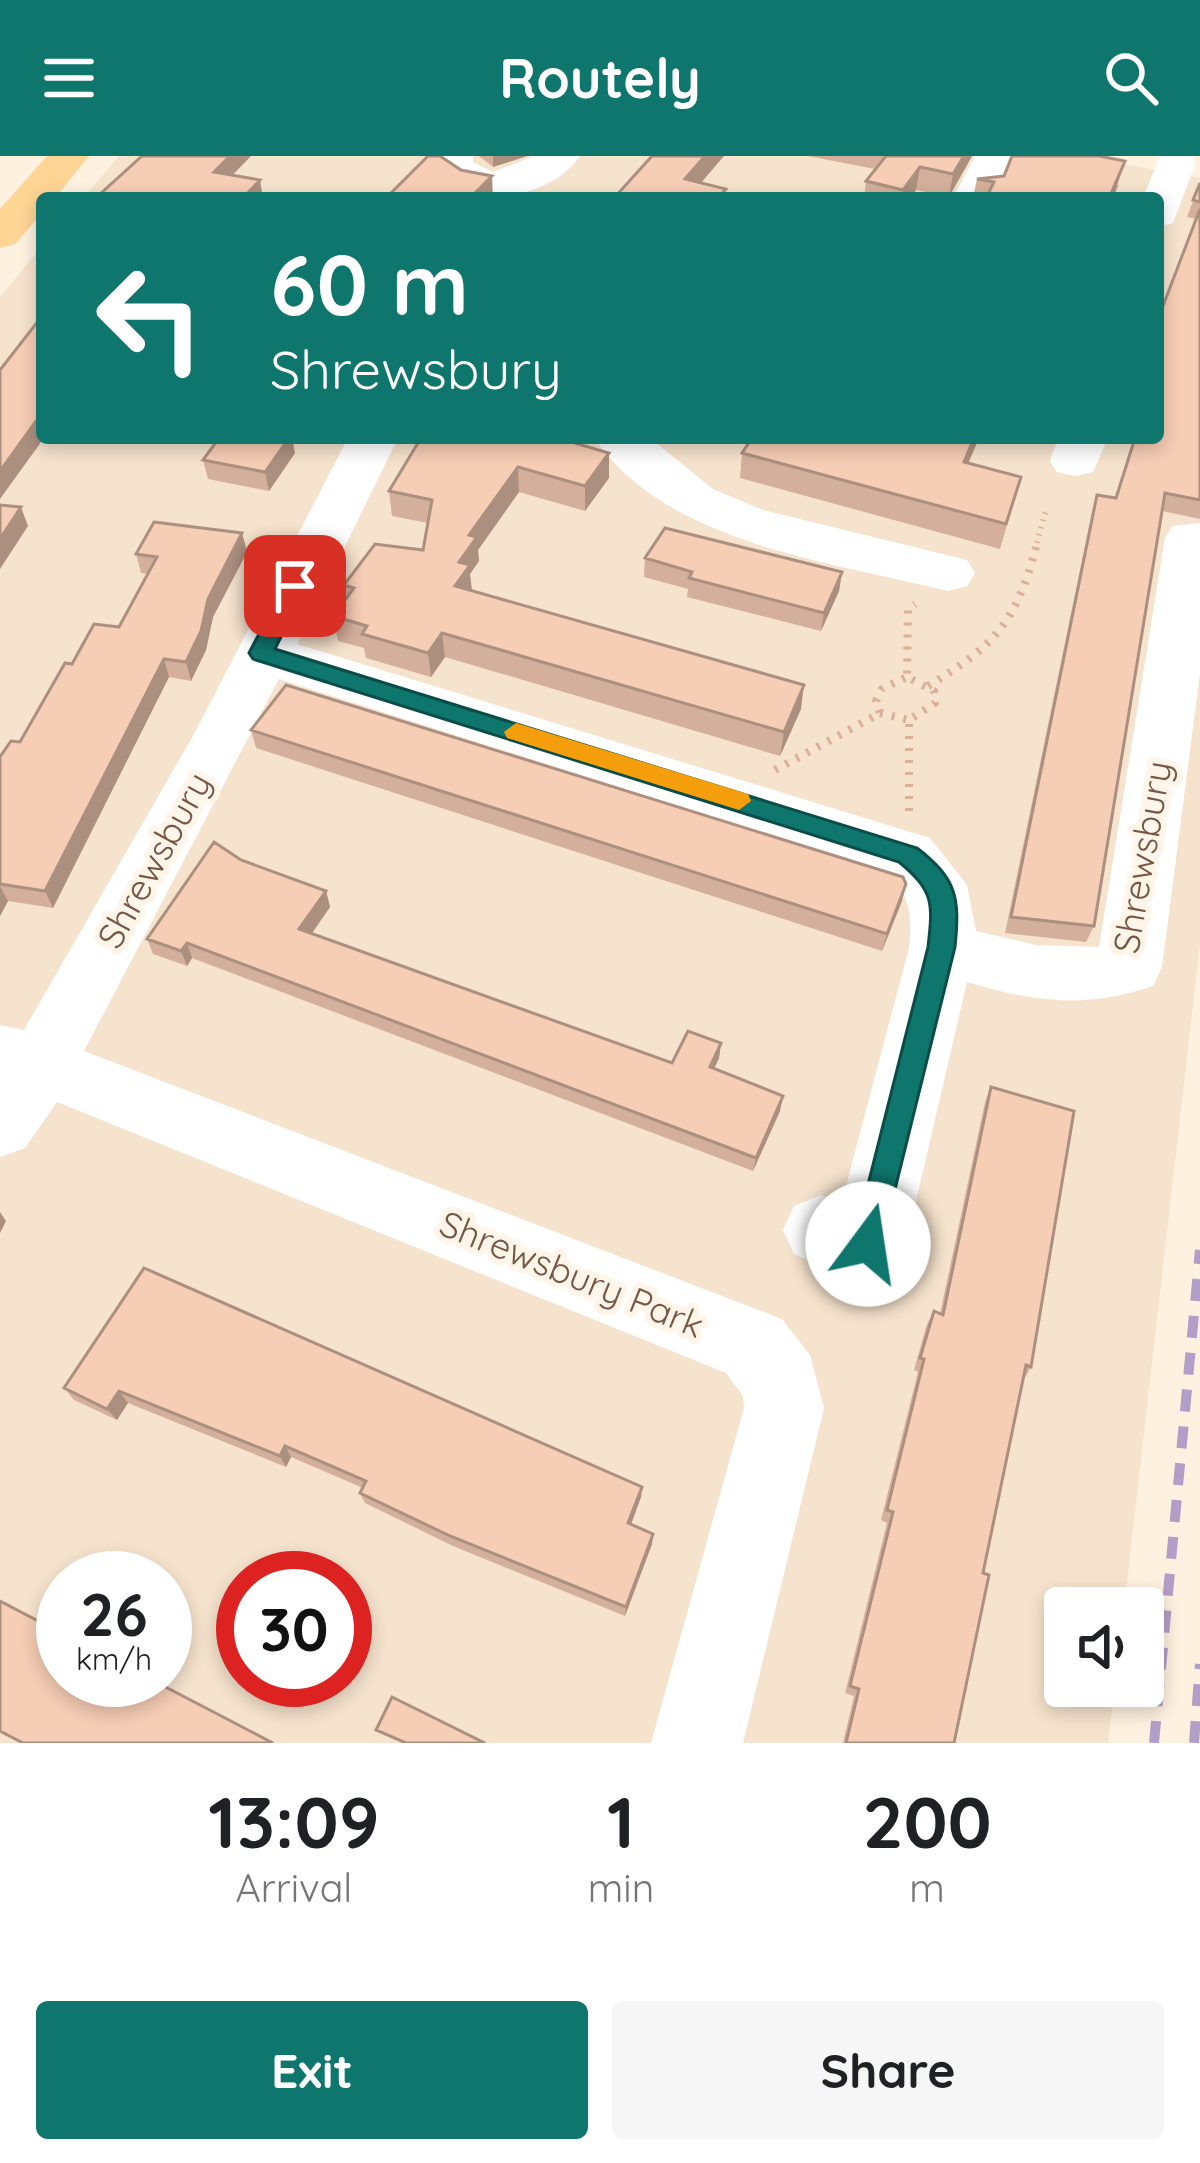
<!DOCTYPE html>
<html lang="en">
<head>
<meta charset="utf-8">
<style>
	:root { --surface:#fff; --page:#f6f6f6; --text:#202124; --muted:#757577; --accent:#0f766e }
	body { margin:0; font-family:Quicksand,sans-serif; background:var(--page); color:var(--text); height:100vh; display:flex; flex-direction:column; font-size:45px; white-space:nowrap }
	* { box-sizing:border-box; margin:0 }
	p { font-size:39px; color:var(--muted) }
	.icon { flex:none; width:66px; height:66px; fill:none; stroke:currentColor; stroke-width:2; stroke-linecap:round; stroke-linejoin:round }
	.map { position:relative; height:1587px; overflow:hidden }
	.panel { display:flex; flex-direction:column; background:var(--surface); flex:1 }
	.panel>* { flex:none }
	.hud { position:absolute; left:36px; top:36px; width:1128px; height:252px; border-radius:12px; box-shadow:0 6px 18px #0003; background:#0f766e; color:#fff; overflow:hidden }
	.tools { position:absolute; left:1044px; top:1431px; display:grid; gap:24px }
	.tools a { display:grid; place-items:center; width:120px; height:120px; border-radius:12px; background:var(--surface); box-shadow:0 6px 18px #0003; font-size:60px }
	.speed { position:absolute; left:36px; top:1395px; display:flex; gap:24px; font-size:60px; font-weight:700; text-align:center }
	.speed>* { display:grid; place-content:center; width:156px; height:156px; border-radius:50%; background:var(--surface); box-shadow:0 6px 18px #0003; line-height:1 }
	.speed small { font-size:30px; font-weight:400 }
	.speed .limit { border:18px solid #d22; background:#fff; color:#111 }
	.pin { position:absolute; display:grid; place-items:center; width:102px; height:102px; color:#fff; margin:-51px; border-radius:24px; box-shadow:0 6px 18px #0006 }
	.me { position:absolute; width:132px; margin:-66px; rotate:14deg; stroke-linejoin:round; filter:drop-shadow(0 0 9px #0008) }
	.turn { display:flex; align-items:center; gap:42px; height:252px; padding:0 36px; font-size:54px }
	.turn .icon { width:156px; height:156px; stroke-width:2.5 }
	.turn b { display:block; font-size:84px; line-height:102px }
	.eta { display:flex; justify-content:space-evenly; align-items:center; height:204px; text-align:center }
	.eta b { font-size:72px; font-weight:700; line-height:84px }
	.primary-button { display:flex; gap:24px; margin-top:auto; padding:24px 36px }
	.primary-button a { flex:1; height:138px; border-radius:12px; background:var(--accent); color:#fff; font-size:48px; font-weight:700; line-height:138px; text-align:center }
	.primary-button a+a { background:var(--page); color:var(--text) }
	header { display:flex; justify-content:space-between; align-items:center; height:156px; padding:0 36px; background:var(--accent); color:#fff; font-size:54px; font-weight:700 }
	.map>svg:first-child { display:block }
</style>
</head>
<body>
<header><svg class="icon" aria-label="menu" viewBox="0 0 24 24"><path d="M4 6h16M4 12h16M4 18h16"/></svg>Routely<svg class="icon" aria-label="search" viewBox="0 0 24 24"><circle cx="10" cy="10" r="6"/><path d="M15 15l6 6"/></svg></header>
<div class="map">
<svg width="1200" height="1587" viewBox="0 0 1200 1587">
	<rect width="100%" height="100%" fill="#fef1e0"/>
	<path fill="#f6e3cd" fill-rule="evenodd" d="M119,0h961l120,22v766l-76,664h-59v78h50l-7,57h-1108v-1446l42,-51v192h1116v-240h-1075zM63,1422h102v102h-102zM243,1422h102v102h-102z"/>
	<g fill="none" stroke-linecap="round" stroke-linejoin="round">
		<path stroke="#dab098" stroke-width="6" stroke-dasharray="1.5 6" stroke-linecap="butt" d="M1035,394l11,-40"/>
		<path stroke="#dab098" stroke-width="8" stroke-dasharray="3 9" stroke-linecap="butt" d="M928,530c66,-40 88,-63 108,-139
			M880,557l29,7
			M775,614l105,-57 -4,-12 6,-12 25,-12
			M909,655v-91l26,-17 -1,-12 -27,-14 1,-68 7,-5"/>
		<path fill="#fff" fill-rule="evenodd" d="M435,0h38v6l20,10 41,-16h46c-31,45 -115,57 -148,9z
			M975,0h40l-20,42h-42z
			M1160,0h32l4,6 -23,61 -15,4v-29h-15z
			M348,282h50l-101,206 633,194 37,47 9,46 60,14 63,2 66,-409 7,-12 28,-3v150l-38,294 -9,19c-67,23 -120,16 -186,-4l-61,262 -11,25c-36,14 -65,-1 -101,-15l-11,-24 11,-24 27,-11 21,6 67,-253c3,-33 2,-53 -23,-76l-607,-193 -195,372 698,268 28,36 14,53 -81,335h-92l93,-335 -1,-12 -17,-23 -669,-271 -32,46 -25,9v-132l24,5 170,-296z
			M594,282h56l63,51 50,21 204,50 8,13 -8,13 -19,5c-115,-29 -282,-47 -354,-153z
			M1058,282h50l-15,34 -18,4 -18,-4 -7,-11z"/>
		<path fill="#ffd596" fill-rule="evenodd" d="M47,0h42l-34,42h-13v15l-27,31 -15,4v-39z"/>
		<path stroke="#b39ec7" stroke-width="10" stroke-dasharray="22 15" stroke-linecap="butt" d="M1154,1587l46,-493
			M1194,1587l6,-79"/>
	</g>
	<path fill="#d4b09c" d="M479,0h48l-34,11z
		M808,0h164l-23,41 -33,-7 -5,8h-47l2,-17 9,-12z
		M977,23l142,6 -6,13h-140z
		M1200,27v336l-38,-8 -68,415 -8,16 -81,-9 87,-421 5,-17 19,3 17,-55 -7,-1 1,-4h31l38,-219 -9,-2z
		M421,282l188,15v25l-24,33 -66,-19 -41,58 1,11 -9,13 1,17 330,118 -21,47 -335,-99 -14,20 -65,-19 -2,-10 -26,-7 -5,-25 14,-18 -3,-13 79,-35 5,-27 -36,-7 -3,-25z
		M747,282h232l-11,25 53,14 -21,72 -260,-71 2,-25 9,-14z
		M295,297l-26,38 -61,-12 -5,-19z
		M242,377l5,19 -34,65 -7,33 -15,31 -22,-4 -116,231 -45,-7 -8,15v-159l20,-15 52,-78 47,-37 29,-53 -7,-1 -5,-19z
		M645,402l197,14 -3,19 -18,40 -134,-34 1,-8 -44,-12z
		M251,574l651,171 -20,50 -626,-203z
		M241,704l85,31 4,16 -19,26 361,130 49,-20 -2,15 -5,11 66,42 -27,60 -561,-213 -5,8 -34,-12 -6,-15z
		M991,931l40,280 -7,12 -41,194 -29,170h-111l11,-47 -9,-3 42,-170 -6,-3 37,-148 -4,-2 13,-46 7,-13 6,3 45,-212z
		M144,1112l498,219 -1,10 -10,27 21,20 -27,72 -172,-70 -88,-43 -5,-10 3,-5 -72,-31 -5,10 -158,-64 -11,17 -43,-20 -10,-12z"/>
	<path fill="#ac907f" d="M230,0h21l-33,34 -4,-18z
		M493,0h34l-34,11z
		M705,0h19l-36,42 -3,-19z
		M964,0h8l-23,41 4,-23z
		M1125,5l-12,37h-4z
		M920,11l-4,23 -5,8h-9l1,-8z
		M492,20l1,22h-23z
		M260,24l3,18h-20z
		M39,261l3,7v14h2l-44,61v-28z
		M289,282h3l3,15 -26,38 -4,-19z
		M974,282h5l-21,49 6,-25z
		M609,297v25l-24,33v-25z
		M518,311l1,25 -41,58 1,11 -9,13 2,16 -15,21 -2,-25 4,-24 10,-27z
		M21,351l7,19 -28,43v-30z
		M242,377l5,19 -34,65 -7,33 -15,31 -5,-19 22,-63z
		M842,416l-3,19 -18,40 3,-18z
		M442,477l3,24 -14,20 -3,-24z
		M164,503l5,18 -116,231 -8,-17z
		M804,529l-3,24 -21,47 4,-24z
		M906,728l-4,17 -20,50 5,-17z
		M0,730l8,15 -8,15z
		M326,735l4,16 -26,38 -5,-16z
		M187,787l5,15 -5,8 -6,-15z
		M721,887l-2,15 -11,24 2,-15z
		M783,940l-3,15 -27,60 3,-13z
		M0,1056l6,9 -6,12z
		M119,1235l9,12 -11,17 -10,-11z
		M285,1290l6,11 -5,10 -6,-11z
		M642,1331l-1,10 -13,36v-10z
		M653,1378l-1,10 -27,72 1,-9z"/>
	<path fill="#f6cdb5" stroke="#ac907f" stroke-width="3" d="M142,0h88l-16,16 46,8 -17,18h-133l-11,-3z
		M428,0h12l21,14 31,6 -22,22h-84z
		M652,0h53l-20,23 41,10 -8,9h-104z
		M886,0h78l-11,18 -33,-7 -17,23 -37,-9z
		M1012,0h87l26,5 -16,37h-123l8,-16 -17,-3 27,-3z
		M1200,27v19l-7,-2z
		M1200,53v291l-35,-7 -71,433 -83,-9 86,-422 19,3 19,-60h23v-119z
		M42,160v101h-3l-39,54v-101z
		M219,282h70l-24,34 -62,-12z
		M421,282h137l51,15 -24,33 -67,-19 -49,68 8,2 -18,25 11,3 -15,21 349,99 -20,47 -342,-99 -14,20 -66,-19 5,-8 -34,-10 21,-28 -10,-3 31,-41 48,6 9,-50 -43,-9z
		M752,282h222l-10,24 57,15 -15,47 -264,-71z
		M0,349l21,2 -21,32z
		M154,366l88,11 -34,66 -7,32 -15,31 -22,-3 -119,232 -45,-7v-127l11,-16 9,1 45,-79 7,1 22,-40 25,3 38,-70 -21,-3z
		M665,372l177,44 -18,41 -135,-35 3,-6 -47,-14z
		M286,529l617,192 3,7 -19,50 -636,-204z
		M214,686l27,18 85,31 -27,38 373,134 16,-32 33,12 -11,24 73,29 -27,62 -569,-215 -6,8 -34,-12z
		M991,931l83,24 -43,256 -5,-2 -43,208 6,2 -35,168h-108l13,-54 -9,-3 43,-174 -6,-2 37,-151 -4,-1 14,-47 9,4z
		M144,1112l498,219 -14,36 25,11 -27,73 -176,-71 -90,-43 6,-12 -81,-35 -5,10 -161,-65 -12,18 -43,-21z
		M0,1445l63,33v46h89l121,63h-250l-23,-12z
		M392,1541l93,46h-79l-30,-13z"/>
	<path fill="#0f766e" stroke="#0a4d48" stroke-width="3" d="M295,423l11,7 -31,63 642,199c40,31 43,49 38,99l-76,307 -11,5 -11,-5 -4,-10 75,-297c5,-44 6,-56 -29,-85l-646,-203 -4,-6 35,-67z"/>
	<path fill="#f59e0b" d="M516,567l232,71 3,7 -12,9 -232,-72 -3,-6z"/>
	<g text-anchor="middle" stroke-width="12" stroke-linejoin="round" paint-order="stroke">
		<g font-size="36" fill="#765645" stroke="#fff5e8">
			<text transform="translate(1142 701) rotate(-80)" y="13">Shrewsbury</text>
			<text transform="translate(154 704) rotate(-61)" y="13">Shrewsbury</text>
			<text transform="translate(572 1118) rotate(22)" y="13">Shrewsbury Park</text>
		</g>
	</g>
</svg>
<div class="tools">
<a><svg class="icon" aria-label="sound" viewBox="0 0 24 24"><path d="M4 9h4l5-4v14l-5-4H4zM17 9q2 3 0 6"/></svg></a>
</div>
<div class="speed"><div>26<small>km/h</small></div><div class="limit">30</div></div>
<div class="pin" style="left:295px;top:430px;background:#d93025"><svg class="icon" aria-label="arrive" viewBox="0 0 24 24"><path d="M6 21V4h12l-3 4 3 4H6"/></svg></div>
<svg class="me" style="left:868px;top:1088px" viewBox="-20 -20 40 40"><circle r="19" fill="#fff"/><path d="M0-13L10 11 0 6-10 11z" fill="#0f766e"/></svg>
<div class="hud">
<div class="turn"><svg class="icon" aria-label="left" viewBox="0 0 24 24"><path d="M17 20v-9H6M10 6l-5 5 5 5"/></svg><div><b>60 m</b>Shrewsbury</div></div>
</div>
</div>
<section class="panel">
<div class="eta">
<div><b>13:09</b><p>Arrival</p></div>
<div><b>1</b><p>min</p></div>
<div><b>200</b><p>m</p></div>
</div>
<div class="primary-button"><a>Exit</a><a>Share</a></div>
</section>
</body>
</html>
